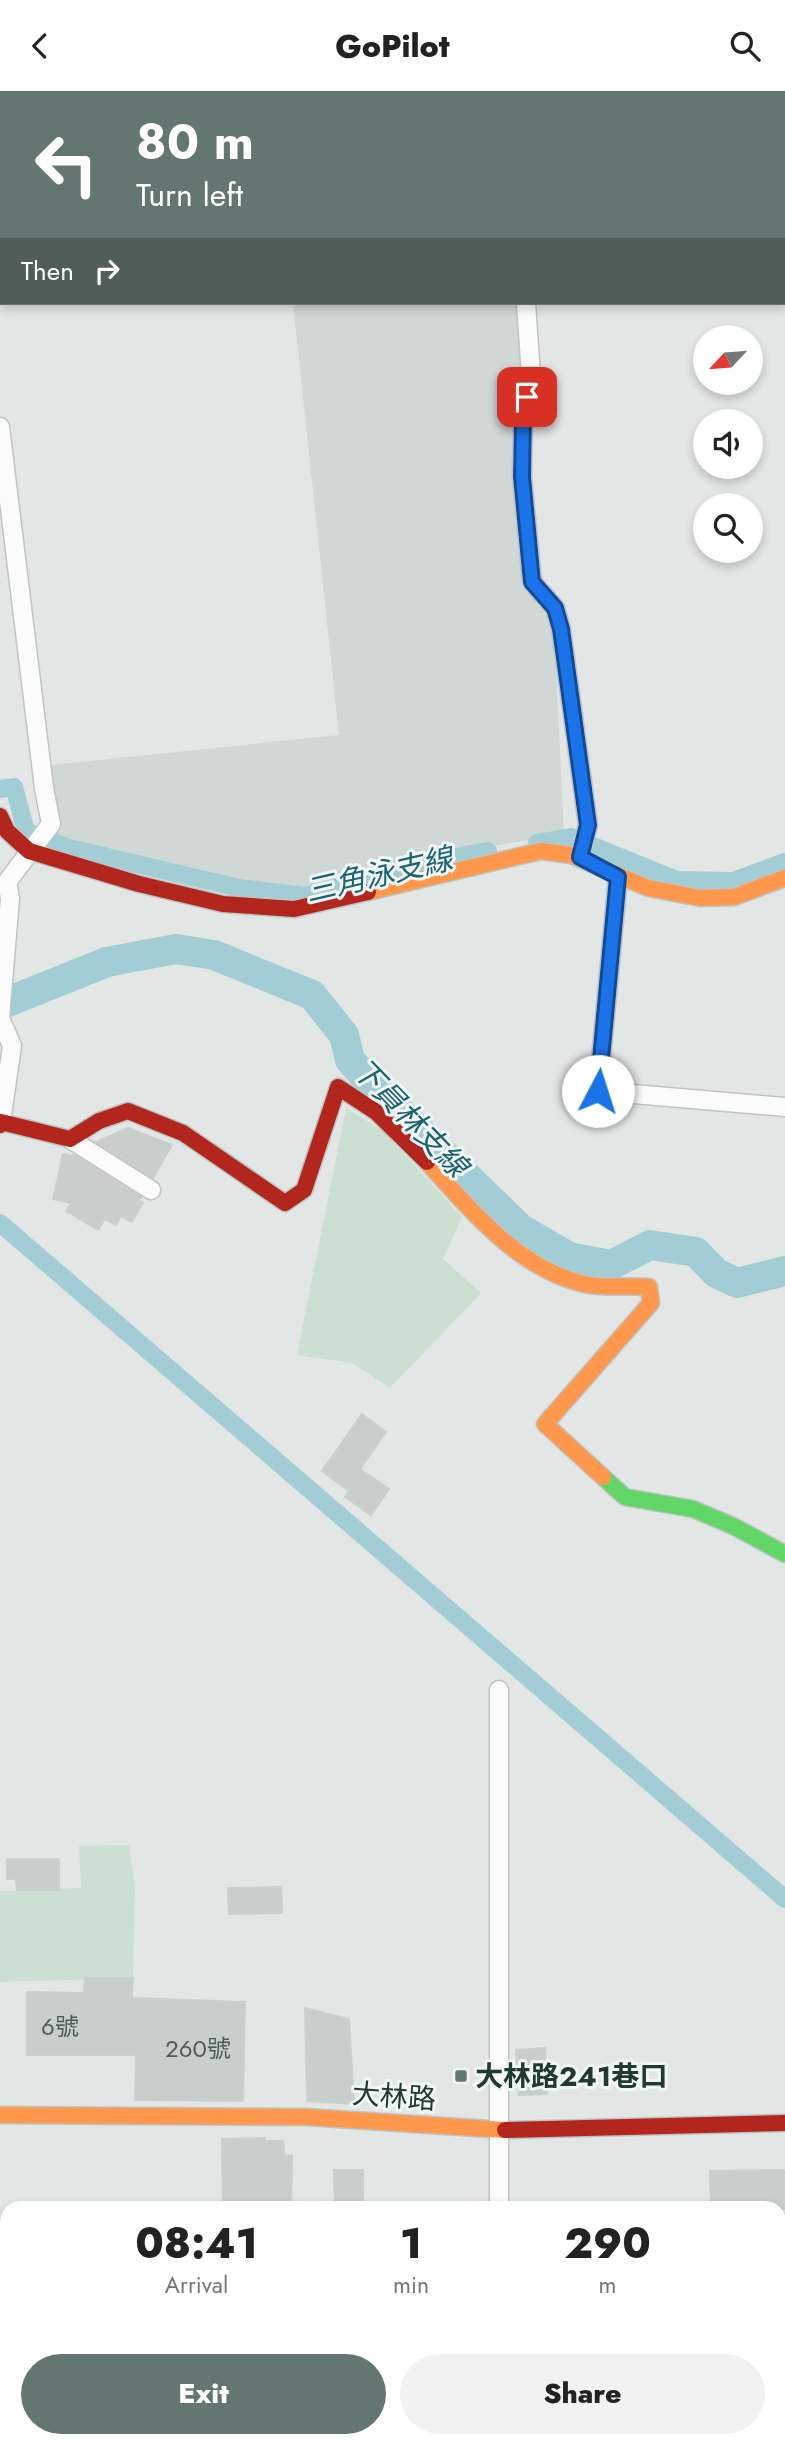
<!DOCTYPE html>
<html lang="en">
<head>
<meta charset="utf-8">
<style>
	:root { --surface:#fff; --page:#f2f2f2; --text:#222; --muted:#767676; --accent:#647671 }
	body { margin:0; font-family:Jost,"Noto Sans TC",sans-serif; background:var(--page); color:var(--text); height:100vh; display:flex; flex-direction:column; font-size:26px; white-space:nowrap }
	* { box-sizing:border-box; margin:0 }
	p { font-size:23px; color:var(--muted) }
	.icon { flex:none; width:38px; height:38px; fill:none; stroke:currentColor; stroke-width:2; stroke-linecap:round; stroke-linejoin:round }
	.map { position:relative; flex:1; overflow:hidden }
	.drawer { position:absolute; left:0px; top:2110px; width:786px; height:247px; display:flex; flex-direction:column; background:var(--surface); border-radius:21px 21px 0 0; box-shadow:0 4px 10px #0003 }
	.drawer>* { flex:none }
	.hud { position:absolute; left:0px; top:0px; width:786px; height:214px; box-shadow:0 4px 10px #0003; background:#647671; color:#fff; overflow:hidden }
	.needle { width:46px; rotate:244deg }
	.tools { position:absolute; left:693px; top:234px; display:grid; gap:14px }
	.tools a { display:grid; place-items:center; width:70px; height:70px; border-radius:50%; background:var(--surface); box-shadow:0 4px 10px #0003; font-size:35px }
	.pin { position:absolute; display:grid; place-items:center; width:60px; height:60px; color:#fff; margin:-30px; border-radius:14px; box-shadow:0 4px 10px #0006 }
	.me { position:absolute; width:77px; margin:-38px; rotate:5deg; stroke-linejoin:round; filter:drop-shadow(0 0 5px #0008) }
	.turn { display:flex; align-items:center; gap:24px; height:147px; padding:0 21px; font-size:32px }
	.turn .icon { width:91px; height:91px; stroke-width:2.5 }
	.turn b { display:block; font-size:49px; line-height:60px }
	.then { display:flex; align-items:center; height:66px; padding:0 21px; background:#0003; gap:14px; font-size:26px }
	.eta { display:flex; justify-content:space-evenly; align-items:center; height:119px; text-align:center }
	.eta b { font-size:42px; font-weight:800; line-height:49px }
	.action { display:flex; gap:14px; margin-top:auto; padding:14px 21px }
	.action a { flex:1; height:80px; border-radius:42px; background:var(--accent); color:#fff; font-size:28px; font-weight:800; line-height:80px; text-align:center }
	.action a+a { background:var(--page); color:var(--text) }
	header { display:flex; justify-content:space-between; align-items:center; height:91px; padding:0 21px; background:var(--surface); font-size:32px; font-weight:800 }
	.map>svg:first-child { display:block }
</style>
</head>
<body>
<header><svg class="icon" aria-label="back" viewBox="0 0 24 24"><path d="M15 5l-7 7 7 7"/></svg>GoPilot<svg class="icon" aria-label="search" viewBox="0 0 24 24"><circle cx="10" cy="10" r="6"/><path d="M15 15l6 6"/></svg></header>
<div class="map">
<svg width="785" height="2356" viewBox="0 0 785 2356">
	<rect width="100%" height="100%" fill="#e2e7e5"/>
	<path fill="#cfd8d5" d="M293,212h226l9,79 -10,13 11,179 23,13 12,247 -197,33 -10,10 -76,16 -230,-48 -9,-79 297,-31z"/>
	<path fill="#cbe0d1" d="M346,1017l37,23 79,86 -19,42 38,34 -91,95 -38,-25 -55,-8z
		M129,1754l6,41 -2,92 -133,4v-91l81,-3 -2,-42z
		M305,2350h191v6h-191z"/>
	<g fill="none" stroke-linecap="round" stroke-linejoin="round">
		<path stroke="#a2cdd5" stroke-width="18" d="M0,698l14,-2 12,44 43,17 170,40 67,8 104,-31 78,-14
			M537,752l34,-6 106,43 56,1 52,-19
			M0,1132l785,676"/>
		<path stroke="#a2cdd5" stroke-width="30" d="M0,914l107,-43 69,-13 38,6 98,40 32,40 6,25 24,27 147,142 48,28 42,8 39,-20 46,7 20,21 21,10 48,-12"/>
	</g>
	<path fill="#c8cecc" stroke="#cad0ce" stroke-width="2" d="M128,1037l44,17 -19,33 -57,-36z
		M63,1063l13,2 65,41 -2,4 4,2 -11,19 -11,-6 -5,9 -11,-6 -7,11 -32,-19 5,-8 -18,-4z
		M362,1323l24,18 -26,37 29,20 -18,26 -26,-18 4,-6 -27,-20z
		M7,1768h52v31h-42l-1,-11h-9z
		M281,1796l1,26 -53,1 -1,-26z
		M85,1887h48l-1,20 113,4 -2,99 -108,-1 1,-45h-109v-63l57,1z
		M305,1917l44,11 5,85 -47,-3z
		M545,1957l2,46 -28,1 -3,-45z
		M265,2047v3h18l1,14 8,1 -1,53h-59l-9,-4 -1,-66z
		M334,2079h29v39h-28z
		M785,2079v39h-74l-1,-38z"/>
	<g fill="none" stroke-linecap="round" stroke-linejoin="round">
		<defs>
			<path id="street" d="M485,0l1,2
				M526,212l5,73 -8,42 -1,59 10,105 23,26 6,21 27,196 -8,32
				M0,336l44,361 7,36 -44,58 3,16 -10,120 12,28 -11,76
				M618,786l-20,214 187,16
				M70,1048l81,51
				M499,1599v519
				M0,2204l7,25
				M501,2350v6
				M0,2356l2,-71 5,-32"/>
			<path id="fast" d="M784,168h1
				M603,1386l22,20 68,12 40,17 52,28"/>
			<path id="slow" d="M0,95h2
				M368,801l173,-41 30,4 77,33 52,10 34,-1 51,-19
				M427,1071c43,47 91,107 157,122 21,5 43,1 65,3l2,16 -106,121 58,53
				M0,2024l307,2 198,13"/>
			<path id="jam" d="M0,725l7,15 22,20 110,33 84,20 71,5 74,-17
				M0,1034l1,-3 69,17 29,-18 29,-10 55,22 102,70 19,-13 34,-103 38,25 51,50
				M505,2039l280,-7"/>
		</defs>
		<use href="#street" stroke="#bfc4c2" stroke-width="21"/>
		<use href="#fast" stroke="#bdc5c2" stroke-width="19"/>
		<use href="#slow" stroke="#bdc5c2" stroke-width="19"/>
		<use href="#jam" stroke="#bdc5c2" stroke-width="19"/>
		<use href="#street" stroke="#fbfbfb" stroke-width="18"/>
		<use href="#fast" stroke="#63d668" stroke-width="16"/>
		<use href="#slow" stroke="#ff974d" stroke-width="16"/>
		<use href="#jam" stroke="#b3261e" stroke-width="16"/>
	</g>
	<g fill="none" stroke-linecap="round" stroke-linejoin="round">
		<defs>
			<path id="route" d="M527,306l-4,21 -1,59 10,105 23,26 6,21 27,196 -8,32 38,20 -20,214"/>
		</defs>
		<use href="#route" stroke="#114b97" stroke-width="18"/>
		<use href="#route" stroke="#1a73e8" stroke-width="12"/>
	</g>
	<rect fill="#647671" stroke="#eff6f3" stroke-width="2.5" x="454" y="1978" width="14" height="14" rx="3.5"/>
	<g text-anchor="middle" stroke-width="6" stroke-linejoin="round" paint-order="stroke">
		<g font-size="24" fill="#4b5f59">
			<text x="60" y="1944">6號</text>
			<text x="198" y="1966">260號</text>
		</g>
		<g font-size="28" font-weight="bold" fill="#203932" stroke="#eff6f3" text-anchor="start">
			<text x="475" y="1995">大林路241巷口</text>
		</g>
		<g font-size="28" fill="#203932" stroke="#eff6f3">
			<text transform="translate(394 2005) rotate(4)" y="10">大林路</text>
		</g>
		<g font-size="30" font-style="italic" fill="#1d6372" stroke="#eff6f3">
			<text transform="translate(379 784) rotate(-13)" y="10">三角泳支線</text>
			<text transform="translate(410 1027) rotate(46)" y="10">下員林支線</text>
		</g>
	</g>
</svg>
<div class="tools">
<a><svg class="needle" viewBox="-14 -14 28 28"><path d="M0-13l5 13h-10z" fill="#e53935"/><path d="M0 13l5-13h-10z" fill="#767676"/></svg></a>
<a><svg class="icon" aria-label="sound" viewBox="0 0 24 24"><path d="M4 9h4l5-4v14l-5-4H4zM17 9q2 3 0 6"/></svg></a>
<a><svg class="icon" aria-label="search" viewBox="0 0 24 24"><circle cx="10" cy="10" r="6"/><path d="M15 15l6 6"/></svg></a>
</div>
<div class="pin" style="left:527px;top:306px;background:#d93025"><svg class="icon" aria-label="arrive" viewBox="0 0 24 24"><path d="M6 21V4h12l-3 4 3 4H6"/></svg></div>
<svg class="me" style="left:598px;top:1000px" viewBox="-20 -20 40 40"><circle r="19" fill="#fff"/><path d="M0-13L10 11 0 6-10 11z" fill="#1a73e8"/></svg>
<div class="hud">
<div class="turn"><svg class="icon" aria-label="left" viewBox="0 0 24 24"><path d="M17 20v-9H6M10 6l-5 5 5 5"/></svg><div><b>80 m</b>Turn left</div></div>
<div class="then">Then<svg class="icon" aria-label="right" viewBox="0 0 24 24"><path d="M7 20v-9h11M14 6l5 5-5 5"/></svg></div>
</div>
<section class="drawer">
<div class="eta">
<div><b>08:41</b><p>Arrival</p></div>
<div><b>1</b><p>min</p></div>
<div><b>290</b><p>m</p></div>
</div>
<div class="action"><a>Exit</a><a>Share</a></div>
</section>
</div>
</body>
</html>
